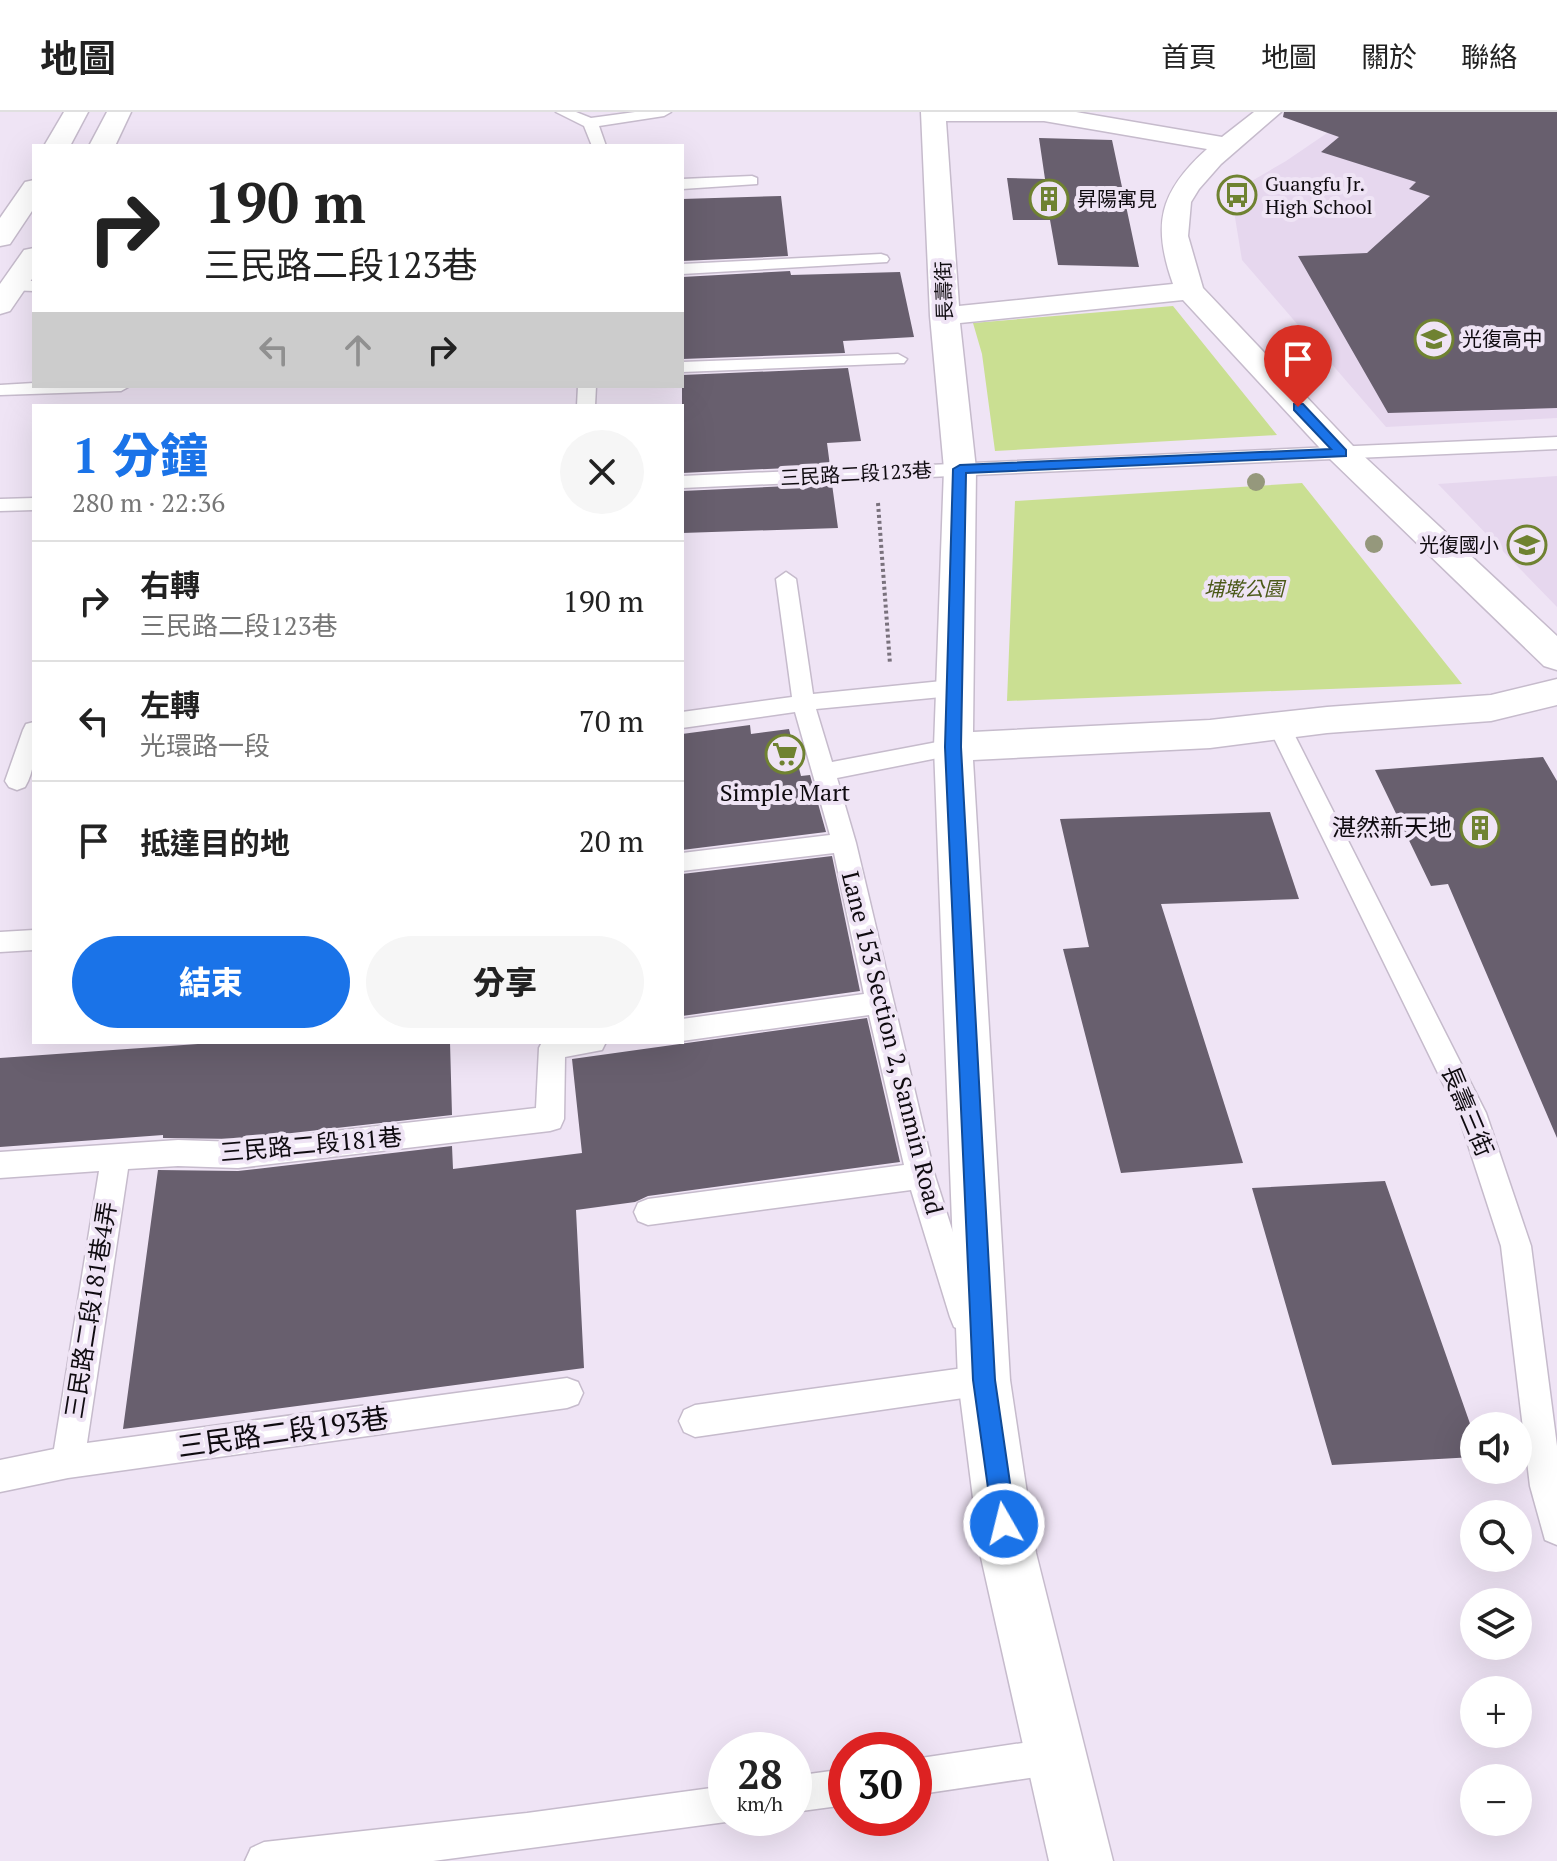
<!DOCTYPE html>
<html lang="zh-TW">
<head>
<meta charset="utf-8">
<style>
	:root { --surface:#fff; --page:#f6f6f6; --text:#222; --muted:#767676; --line:#e0e0e0; --accent:#1a73e8 }
	body { margin:0; font-family:"PT Serif","Noto Sans TC",serif; background:var(--page); color:var(--text); height:100vh; display:flex; flex-direction:column; font-size:30px; white-space:nowrap }
	* { box-sizing:border-box; margin:0 }
	p { font-size:26px; color:var(--muted) }
	.icon { flex:none; width:44px; height:44px; fill:none; stroke:currentColor; stroke-width:2; stroke-linecap:round; stroke-linejoin:round }
	.map { position:relative; flex:1; overflow:hidden }
	.panel { position:absolute; left:32px; top:292px; width:652px; height:640px; display:flex; flex-direction:column; background:var(--surface); border-radius:0px; box-shadow:0 8px 32px #0002 }
	.panel>* { flex:none }
	.top-card { position:absolute; left:32px; top:32px; width:652px; height:244px; border-radius:0px; box-shadow:0 8px 32px #0002; background:#fff; color:var(--text); overflow:hidden }
	.controls { position:absolute; left:1460px; top:1300px; display:grid; gap:16px }
	.controls a { display:grid; place-items:center; width:72px; height:72px; border-radius:50%; background:var(--surface); box-shadow:0 8px 32px #0002; font-size:40px }
	.speed { position:absolute; left:708px; top:1620px; display:flex; gap:16px; font-size:40px; font-weight:700; text-align:center }
	.speed>* { display:grid; place-content:center; width:104px; height:104px; border-radius:50%; background:var(--surface); box-shadow:0 8px 32px #0002; line-height:1 }
	.speed small { font-size:20px; font-weight:400 }
	.speed .limit { border:12px solid #d22; background:#fff; color:#111 }
	.pin { position:absolute; display:grid; place-items:center; width:68px; height:68px; color:#fff; margin:-82px -34px; border-radius:50% 50% 50% 0; rotate:-45deg; box-shadow:0 0 8px #0007 }
	.pin .icon { rotate:45deg }
	.me { position:absolute; width:88px; margin:-44px; rotate:352deg; stroke-linejoin:round; filter:drop-shadow(0 0 6px #0008) }
	.turn { display:flex; align-items:center; gap:28px; height:168px; padding:0 40px; font-size:36px }
	.turn .icon { width:104px; height:104px; stroke-width:2.5 }
	.turn b { display:block; font-size:56px; line-height:68px }
	.lanes { display:flex; align-items:center; height:76px; padding:0 40px; background:#0003; justify-content:center; gap:40px; direction:ltr }
	.lanes .off { opacity:.35 }
	.round { display:grid; place-items:center; flex:none; width:84px; height:84px; border-radius:42px; background:var(--page) }
	.overview { display:flex; align-items:center; justify-content:space-between; height:136px; padding:0 40px }
	h1 { font-size:48px; font-weight:800; line-height:60px; color:var(--accent) }
	.button { display:flex; gap:16px; margin-top:auto; padding:16px 40px }
	.button a { flex:1; height:92px; border-radius:48px; background:var(--accent); color:#fff; font-size:32px; font-weight:800; line-height:92px; text-align:center }
	.button a+a { background:var(--page); color:var(--text) }
	ul { padding:0; list-style:none }
	li { display:flex; align-items:center; gap:24px; height:120px; padding:0 40px; border-top:2px solid var(--line) }
	li div { flex:1 }
	li b { display:block; font-size:30px }
	li em { font-style:normal }
	header { display:flex; align-items:center; gap:48px; box-sizing:border-box; height:112px; padding:0 40px; background:var(--surface); border-bottom:2px solid var(--line) }
	header strong { font-size:38px }
	nav { display:flex; gap:44px; margin-inline-start:auto; font-size:28px }
	.map>svg:first-child { display:block }
</style>
</head>
<body>
<header>
<strong>地圖</strong>
<nav><a>首頁</a><a>地圖</a><a>關於</a><a>聯絡</a></nav>
</header>
<div class="map">
<svg width="1557" height="1749" viewBox="0 0 1557 1749">
	<rect width="100%" height="100%" fill="#efe4f5"/>
	<path fill="#e6d7ee" d="M1358,0h199v306l-171,9 -144,-167 -11,-67 55,-32z
		M1557,364v131l-119,-123z"/>
	<path fill="#cadf92" d="M1173,194l104,129 -282,16 -13,-97 -9,-31z
		M1302,371l160,201 -455,17 8,-200z"/>
	<path fill="#685f6e" d="M1284,0h273v296l-169,5 -90,-157 69,-3 63,-57 -21,-7 7,-7 -95,-30 18,-15 -56,-20z
		M1039,26l73,2 27,127 -81,-2 -8,-45h-37l-6,-42 38,1z
		M781,84l7,60 -106,5v-62z
		M790,159l1,4 109,-3 14,65 -71,4 2,12 -163,6v-82z
		M848,256l13,73 -34,2 3,23 -148,7v-98z
		M832,372l6,44 -156,5v-42z
		M750,613l1,9 38,-5 12,47 9,-1 16,57 -144,18v-116z
		M1543,645l14,24v357l-109,-254 -17,2 -56,-116z
		M1270,700l29,87 -138,5 82,259 -122,10 -58,-224 26,-2 -29,-128z
		M832,744l28,135 -178,25v-142z
		M867,906l33,144 -252,34 -13,6 -59,8 8,158 -461,61 35,-259 80,1 214,-25 1,23 129,-16 -10,-94z
		M226,930h224l2,73 -214,24 -75,-1v-3l-163,12v-89z
		M1385,1069l89,254v22l-142,8 -80,-277z"/>
	<g fill="none" stroke-linecap="round" stroke-linejoin="round">
		<defs>
			<path id="service" d="M556,0h20l15,6 44,-6h36l-7,4 -65,10 7,20h-14l-8,-20z
				M752,64l5,2v6l-75,5v-10z
				M881,142l6,2 2,3 -2,3 -205,12v-10z
				M13,169h21v10l-27,-1 -2,-4 2,-4z
				M898,242l9,5 -3,4 -222,9v-10z
				M34,271v3h96l-9,5 -121,4v-10z
				M578,274h18l-1,20h-18z
				M1557,325v12l-875,39v-12z
				M34,386v12l-34,1v-12z
				M786,460l10,7 17,115 139,-14 8,3 3,5 -3,5 -8,3 -136,13 16,53 121,-23 8,2 3,6 -3,6 -8,2 -116,23 19,65 79,333 45,141 -4,10 -11,5 -11,-5 -4,-10 -39,-127 -263,35 -10,-4 -4,-9 4,-9 10,-4 256,-34 -35,-150 -187,26v-22l182,-25 -30,-141 -152,18v-18l148,-18 -35,-123 -113,16v-16l110,-15 -16,-118z
				M1279,606l8,2 3,6 196,387 45,133 26,200v99l-12,-5 -15,-54 -29,-240 -43,-132 -190,-388 3,-6z
				M34,610c0,22 3,45 -9,65l-8,3 -8,-3 -4,-6 18,-51 3,-6z
				M34,818v20l-34,2v-20z
				M542,930h64l-4,8 -37,7 -1,62 -4,9 -10,3 -312,37 -60,-2 -50,3 -41,274 480,-65 11,4 5,11 -5,11 -11,4 -499,70 -68,14v-32l54,-11 45,-278 -99,7v-26l178,-12 60,2 298,-34 3,-60z
				M983,1247l11,4 6,17 -5,11 -11,4 -289,42 -11,-5 -5,-11 5,-11 11,-5 276,-38z
				M1056,1626l13,5 5,13 -5,13 -13,5 -142,21v-36z
				M846,1657v36l-52,7v-36z
				M726,1674v32h11l-11,4 -293,39h-188l6,-13 13,-6 263,-29z"/>
			<path id="minor" d="M921,0h155l146,25 32,-25h27l-60,52 -22,25 -8,13 -3,34 15,52 150,158 204,190v34l-13,-4 -213,-206 -148,-160 -223,23 16,146 -3,263 237,-12 117,-13 164,-12 66,-16v26l-66,16 -164,12 -117,15 -237,12 37,620 26,173 77,308h-64l-69,-308 -22,-173 -24,-633 10,-278 -14,-153zM946,9h98l163,28c-48,43 -55,76 -34,135l-214,22z"/>
			<path id="tertiary" d="M64,0h24l-18,34h-26z
				M107,0h24l-16,34h-26z
				M34,68v28l-24,36 -10,2v-28l25,-36z
				M34,136v28l-24,35 -10,3v-30l24,-34z"/>
		</defs>
		<use href="#service" stroke="#c6bbcc" stroke-width="3"/>
		<use href="#minor" stroke="#c6bbcc" stroke-width="3"/>
		<use href="#tertiary" stroke="#c6bbcc" stroke-width="3"/>
		<path stroke="#79717c" stroke-width="4" stroke-dasharray="3 3" stroke-linecap="butt" d="M878,391l12,161"/>
		<use href="#service" fill="#fff" fill-rule="evenodd"/>
		<use href="#minor" fill="#fff" fill-rule="evenodd"/>
		<use href="#tertiary" fill="#fff" fill-rule="evenodd"/>
	</g>
	<g fill="#95987c">
		<circle cx="1256" cy="370" r="9"/>
		<circle cx="1374" cy="432" r="9"/>
	</g>
	<path fill="#1a73e8" stroke="#114b97" stroke-width="2" d="M1294,292h9l43,46v6l-380,17 -5,274 34,633 21,144 -3,9 -9,3 -8,-3 -3,-9 -20,-144 -28,-633 8,-278 7,-4 371,-16 -37,-39z"/>
	<defs>
		<symbol id="bus-ring" viewBox="-11 -11 22 22"><circle r="9.5" fill="#efe4f5" stroke="#6f8231" stroke-width="1.5"/><path d="M-5-6H5V4H4V6H2V4H-2V6H-4V4H-5ZM-3.5-4V0h7V-4ZM-3.5 1.2v1.5H-2V1.2ZM2 1.2v1.5H3.5V1.2Z" fill="#6f8231"/></symbol>
		<symbol id="building-ring" viewBox="-11 -11 22 22"><circle r="9.5" fill="#efe4f5" stroke="#6f8231" stroke-width="1.5"/><path d="M-4-6H4V6H1V3H-1V6H-4ZM-2.5-4.3h1.7v1.8h-1.7ZM.8-4.3h1.7v1.8H.8ZM-2.5-1h1.7V.8h-1.7ZM.8-1h1.7V.8H.8Z" fill="#6f8231"/></symbol>
		<symbol id="school-ring" viewBox="-11 -11 22 22"><circle r="9.5" fill="#efe4f5" stroke="#6f8231" stroke-width="1.5"/><path d="M0-5L7-2L0 1L-7-2ZM-4 1L0 2.5L4 1V4Q0 6-4 4Z" fill="#6f8231"/></symbol>
		<symbol id="supermarket-ring" viewBox="-11 -11 22 22"><circle r="9.5" fill="#efe4f5" stroke="#6f8231" stroke-width="1.5"/><path d="M-6-5.5h2.5l.6 2H6L4.5 2H-2.5L-4.4-4H-6ZM-1.5 3.2a1.3 1.3 0 1 0 .1 0ZM3 3.2a1.3 1.3 0 1 0 .1 0Z" fill="#6f8231"/></symbol>
	</defs>
	<g fill-rule="evenodd">
		<use href="#bus-ring" x="1215" y="61" width="44" height="44"/>
		<use href="#building-ring" x="1027" y="65" width="44" height="44"/>
		<use href="#school-ring" x="1412" y="205" width="44" height="44"/>
		<use href="#school-ring" x="1505" y="411" width="44" height="44"/>
		<use href="#supermarket-ring" x="763" y="620" width="44" height="44"/>
		<use href="#building-ring" x="1458" y="694" width="44" height="44"/>
	</g>
	<g text-anchor="middle" stroke-width="8" stroke-linejoin="round" paint-order="stroke">
		<g font-size="20" fill="#0f0b10" stroke="#efe4f5" text-anchor="start">
			<text x="1265" y="79">Guangfu Jr.<tspan x="1265" dy="23">High School</tspan></text>
			<text x="1077" y="94">昇陽寓見</text>
			<text x="1462" y="234">光復高中</text>
			<text x="1499" y="440" text-anchor="end">光復國小</text>
		</g>
		<g font-size="20" fill="#0f0b10" stroke="#efe4f5">
			<text transform="translate(944 179) rotate(-92)" y="7">長壽街</text>
			<text transform="translate(856 362) rotate(-3)" y="7">三民路二段123巷</text>
		</g>
		<g font-size="20" font-style="italic" fill="#4c5a19" stroke="#efe4f5">
			<text x="1244" y="484">埔墘公園</text>
		</g>
		<g font-size="24" fill="#0f0b10" stroke="#efe4f5">
			<text x="785" y="689">Simple Mart</text>
			<text x="1452" y="724" text-anchor="end">湛然新天地</text>
		</g>
		<g font-size="24" fill="#0f0b10" stroke="#efe4f5">
			<text transform="translate(892 931) rotate(76)" y="8">Lane 153 Section 2, Sanmin Road</text>
			<text transform="translate(1467 999) rotate(67)" y="8">長壽三街</text>
			<text transform="translate(311 1033) rotate(-5)" y="8">三民路二段181巷</text>
			<text transform="translate(91 1198) rotate(-81)" y="8">三民路二段181巷4弄</text>
		</g>
		<g font-size="28" fill="#0f0b10" stroke="#efe4f5">
			<text transform="translate(283 1320) rotate(-8)" y="10">三民路二段193巷</text>
		</g>
	</g>
</svg>
<div class="controls">
<a><svg class="icon" aria-label="sound" viewBox="0 0 24 24"><path d="M4 9h4l5-4v14l-5-4H4zM17 9q2 3 0 6"/></svg></a>
<a><svg class="icon" aria-label="search" viewBox="0 0 24 24"><circle cx="10" cy="10" r="6"/><path d="M15 15l6 6"/></svg></a>
<a><svg class="icon" aria-label="layers" viewBox="0 0 24 24"><path d="M12 4l9 5-9 5-9-5zM3 14l9 5 9-5"/></svg></a>
<a>+</a>
<a>−</a>
</div>
<div class="speed"><div>28<small>km/h</small></div><div class="limit">30</div></div>
<div class="pin" style="left:1298px;top:295px;background:#d93025"><svg class="icon" aria-label="arrive" viewBox="0 0 24 24"><path d="M6 21V4h12l-3 4 3 4H6"/></svg></div>
<svg class="me" style="left:1004px;top:1412px" viewBox="-20 -20 40 40"><circle r="17" fill="#1a73e8" stroke="#fff" stroke-width="3"/><path d="M0-11L8 9 0 5-8 9z" fill="#fff"/></svg>
<div class="top-card">
<div class="turn"><svg class="icon" aria-label="right" viewBox="0 0 24 24"><path d="M7 20v-9h11M14 6l5 5-5 5"/></svg><div><b>190 m</b>三民路二段123巷</div></div>
<div class="lanes"><svg class="icon off" aria-label="left" viewBox="0 0 24 24"><path d="M17 20v-9H6M10 6l-5 5 5 5"/></svg><svg class="icon off" aria-label="ahead" viewBox="0 0 24 24"><path d="M12 20V5M6 11l6-6 6 6"/></svg><svg class="icon" aria-label="right" viewBox="0 0 24 24"><path d="M7 20v-9h11M14 6l5 5-5 5"/></svg></div>
</div>
<section class="panel">
<div class="overview"><div><h1>1 分鐘</h1><p>280 m · 22:36</p></div><a class="round"><svg class="icon" aria-label="close" viewBox="0 0 24 24"><path d="M6 6l12 12M18 6L6 18"/></svg></a></div>
<ul>
<li><svg class="icon" aria-label="right" viewBox="0 0 24 24"><path d="M7 20v-9h11M14 6l5 5-5 5"/></svg><div><b>右轉</b><p>三民路二段123巷</p></div><em>190 m</em></li>
<li><svg class="icon" aria-label="left" viewBox="0 0 24 24"><path d="M17 20v-9H6M10 6l-5 5 5 5"/></svg><div><b>左轉</b><p>光環路一段</p></div><em>70 m</em></li>
<li><svg class="icon" aria-label="arrive" viewBox="0 0 24 24"><path d="M6 21V4h12l-3 4 3 4H6"/></svg><div><b>抵達目的地</b></div><em>20 m</em></li>
</ul>
<div class="button"><a>結束</a><a>分享</a></div>
</section>
</div>
</body>
</html>
